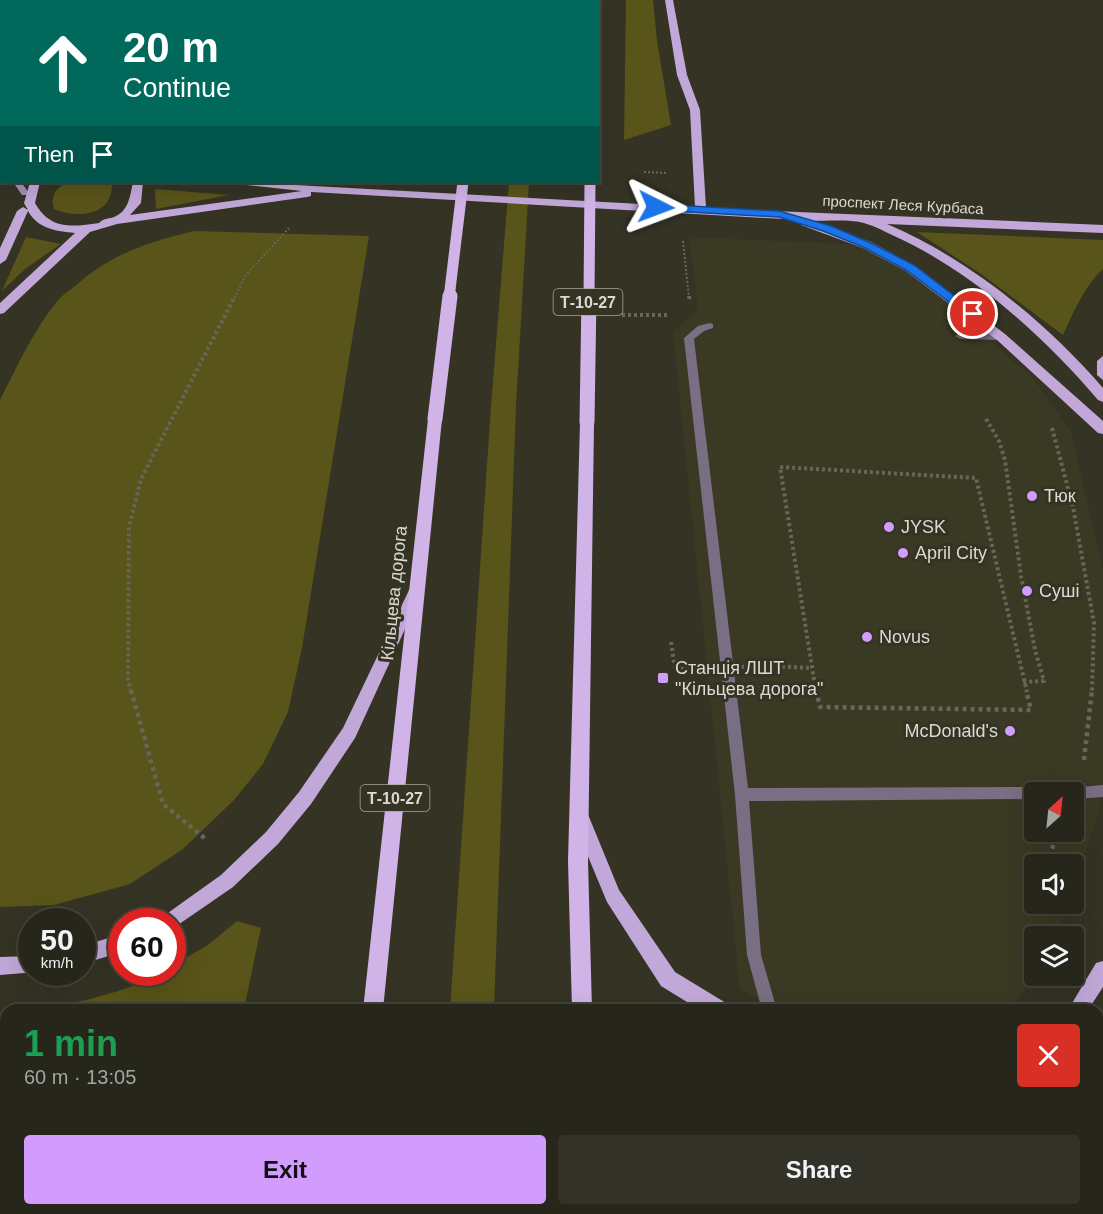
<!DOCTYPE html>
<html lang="en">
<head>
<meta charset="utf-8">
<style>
	:root { --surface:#27261b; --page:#333228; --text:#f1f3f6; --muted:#a4a5a3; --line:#43433a; --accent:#d29cfd }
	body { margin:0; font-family:Helvetica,sans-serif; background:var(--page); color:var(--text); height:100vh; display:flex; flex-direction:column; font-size:22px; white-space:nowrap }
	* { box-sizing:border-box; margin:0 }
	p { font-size:20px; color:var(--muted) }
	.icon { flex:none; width:33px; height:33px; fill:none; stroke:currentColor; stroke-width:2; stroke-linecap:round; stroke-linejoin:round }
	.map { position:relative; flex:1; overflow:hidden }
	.panel { position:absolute; left:0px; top:1004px; width:1104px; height:212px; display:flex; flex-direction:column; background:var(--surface); border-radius:18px 18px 0 0; box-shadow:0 6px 24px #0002,0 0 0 2px var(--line) }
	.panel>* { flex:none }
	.banner { position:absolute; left:0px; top:0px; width:600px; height:183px; box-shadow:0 6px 24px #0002,0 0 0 2px var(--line); background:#00695c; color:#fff; overflow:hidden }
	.needle { width:39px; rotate:27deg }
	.controls { position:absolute; left:1024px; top:782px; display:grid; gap:12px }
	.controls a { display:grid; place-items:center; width:60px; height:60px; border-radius:6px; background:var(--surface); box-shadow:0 6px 24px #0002,0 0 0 2px var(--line); font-size:30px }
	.speed { position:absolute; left:18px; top:908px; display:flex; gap:12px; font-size:30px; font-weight:700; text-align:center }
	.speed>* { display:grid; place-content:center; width:78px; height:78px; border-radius:50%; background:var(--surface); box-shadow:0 6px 24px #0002,0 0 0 2px var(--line); line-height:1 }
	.speed small { font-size:15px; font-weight:400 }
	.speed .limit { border:9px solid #d22; background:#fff; color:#111 }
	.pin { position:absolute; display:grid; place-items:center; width:51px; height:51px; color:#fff; margin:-26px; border:3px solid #fff; border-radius:50%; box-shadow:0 2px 6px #0007 }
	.me { position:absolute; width:66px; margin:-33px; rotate:93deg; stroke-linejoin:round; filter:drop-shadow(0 0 4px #0008) }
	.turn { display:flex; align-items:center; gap:21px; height:126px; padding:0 24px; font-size:27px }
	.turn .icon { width:78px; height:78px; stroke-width:2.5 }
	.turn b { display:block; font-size:42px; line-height:51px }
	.then { display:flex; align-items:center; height:57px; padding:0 24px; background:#0003; gap:12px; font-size:22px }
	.round { display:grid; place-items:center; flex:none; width:63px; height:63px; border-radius:6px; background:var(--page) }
	.summary { display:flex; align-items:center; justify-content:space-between; height:102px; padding:0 24px }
	h1 { font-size:36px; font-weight:700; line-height:45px; color:#1e9e55 }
	.button { display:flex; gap:12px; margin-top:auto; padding:12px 24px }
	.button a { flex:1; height:69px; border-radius:6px; background:var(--accent); color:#111; font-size:24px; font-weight:700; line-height:69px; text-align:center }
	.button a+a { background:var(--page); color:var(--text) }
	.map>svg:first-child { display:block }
</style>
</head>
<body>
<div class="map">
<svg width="1103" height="1214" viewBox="0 0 1103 1214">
	<rect width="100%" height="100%" fill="#343324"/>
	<path fill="#3a3923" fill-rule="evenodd" d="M689,237l162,7 19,6 41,22 123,107 37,53 32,138v227l-29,94v-27h-39v39h34l-13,33h-21v39l-25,34h-233l-37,-19 -67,-658 25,-23zM1035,792h39v39h-39z"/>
	<path fill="#595419" d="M0,0h123l-121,2 -1,110z
		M626,0h27l4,41 14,84 -47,15z
		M68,182h41l3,3c0,31 -35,34 -58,24 -4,-14 2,-21 14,-27z
		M509,182h20l-13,224 -22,603 -44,1 41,-604z
		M155,189l74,6 -73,14z
		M194,231l175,5 -67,412 -14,64 -25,52 -29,36 -51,49 -53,35 -76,21 -54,2v-507c17,-33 32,-67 55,-96 5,-7 13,-13 20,-18 36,-32 73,-44 119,-55z
		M917,232l186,8v29c-19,18 -29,42 -40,66l-82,-61z
		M26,237l35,7 -36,25 -23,22z
		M237,921l24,7 -17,81h-205c33,-5 68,-13 99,-25 15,-6 18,-12 34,-12l1,-7 35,-20z
		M6,1015v63l-6,-3v-59z
		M675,1209h188l-6,5h-181z"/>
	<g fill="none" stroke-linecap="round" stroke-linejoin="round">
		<path stroke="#676659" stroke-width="2" stroke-dasharray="2 2" stroke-linecap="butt" d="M644,172l23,1
			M683,241l6,57
			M234,298l12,-23 43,-47"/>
		<path stroke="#676659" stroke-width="4" stroke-dasharray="3 3" stroke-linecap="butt" d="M689,296l1,6
			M622,315h46
			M986,419l13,22 6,19 16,116 14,74 9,31 -21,1
			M1052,428l21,79 21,116 -2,69
			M671,642l4,27
			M770,666l41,2
			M131,692l-3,-12 1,-153 12,-48 94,-183
			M816,692l-36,-225 196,11 51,214"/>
		<path stroke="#676659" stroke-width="4.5" stroke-dasharray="4 4" stroke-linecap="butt" d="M131,690l32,114 44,36
			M816,690l4,17 211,3 -5,-20
			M1084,760l8,-70
			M1047,864l11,-33
			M1032,906l3,-8"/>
		<path fill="#7a6e85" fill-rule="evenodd" d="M710,323l3,1v4l-9,3 -10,8 54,449 287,-1 5,1 1,4h-6v7l-286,2 12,154 16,55h-15l-15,-55 -12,-160 -51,-457 14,-12z
			M960,333l41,1 5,3 -5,3 -41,-1 -5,-3z
			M1103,785v12l-29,2v-7h-6l1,-4z"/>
		<path fill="#7a6e85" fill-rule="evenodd" d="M940,1209h30l2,5h-30z"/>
		<path fill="#a38fb4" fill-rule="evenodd" d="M0,143h2v6h-2z
			M0,160l2,1v5h-2z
			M13,182h8l8,11 -1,2h-6z"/>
		<path fill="#c2a8d8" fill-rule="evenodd" d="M665,0h8l14,75 13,35 6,98 397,17v8l-216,-9c82,35 158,97 216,164v14l-5,-2c-54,-64 -129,-131 -206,-165 -8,-4 -18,-9 -25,-11 -14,-5 -40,-3 -55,-3l59,21 43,23 91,69 98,87v13l-5,-1 -101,-93 -91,-69 -43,-23 -62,-23v-5l-490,-28v4l-4,1 -190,27 -27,8 -86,81 -4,1v-11l75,-70c-19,-2 -37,-4 -47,-22l-22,49 -6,4v-16l17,-37 6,-4 5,3 -4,-7 6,-21h10l-5,21c15,27 37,24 64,20 4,-4 6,-4 12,-5 18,-5 19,-22 22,-36h10l-2,21 -11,12 172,-24 -55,-6 -5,-3 453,25 -5,-97 -13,-35z
			M1103,356v24l-6,-5v-14z
			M415,586l5,2 2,4 -67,146 -44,66 -33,40 -45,43 -61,42v-8h-10l3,-6 56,-40 45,-43 33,-40 44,-64 67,-140z
			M581,810l6,2 32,78 56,82 51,31 2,7h-28l-39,-24 -54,-84 -35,-84 3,-6z
			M122,934v18l-40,12v-18z
			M32,956v16h5l-37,3v-18z
			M1103,961v26l-15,23h-20l28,-47z
			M1098,1068l5,2v23l-5,-2z
			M0,1123l6,2v22l-6,-2z
			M1103,1199v15h-46l-2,-5h43v-9z
			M72,1209h21l3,5h-22z
			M902,1209h24l-2,5h-25z"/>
		<path fill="#d0b4e8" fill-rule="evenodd" d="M477,0h10v2h-10z
			M587,0h10v2h-10z
			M435,414l7,5 -59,591h-20l65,-591z
			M587,417l5,1 2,4 -6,439 4,149h-20l-4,-149 12,-439 2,-4z
			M339,1209h24v5h-24z
			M576,1209h24v5h-24z"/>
		<path stroke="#676659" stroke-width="4" stroke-dasharray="3 3" stroke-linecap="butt" d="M675,669l95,-3"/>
		<path stroke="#d0b4e8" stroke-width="11" d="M449,298l14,-116
			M589,298l1,-116"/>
		<path stroke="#d0b4e8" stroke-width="15" d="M435,419l15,-123
			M587,422l2,-126"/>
	</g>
	<path fill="#1a73e8" stroke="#114b97" stroke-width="1.5" d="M656,204l123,7 52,15 40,17 43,22 64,49 -1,3h-8l-63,-47 -43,-23 -40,-16 -44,-14 -126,-7v-5z"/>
	<g fill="#d29cfd" stroke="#343324" stroke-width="2">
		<circle cx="1032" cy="496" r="6"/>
		<circle cx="889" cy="527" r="6"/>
		<circle cx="903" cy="553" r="6"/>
		<circle cx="1027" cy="591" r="6"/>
		<circle cx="867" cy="637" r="6"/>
		<rect x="657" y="672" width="12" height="12" rx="3"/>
		<circle cx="1010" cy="731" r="6"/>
	</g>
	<g text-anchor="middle" stroke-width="6" stroke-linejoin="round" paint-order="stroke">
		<g font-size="15" fill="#dadad0" stroke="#343324">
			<text transform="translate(903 205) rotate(3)" y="5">проспект Леся Курбаса</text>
		</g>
		<g fill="#343324" stroke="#a8a89c" stroke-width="1.5">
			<rect x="553.5" y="289" width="69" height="26" rx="4.5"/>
			<rect x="360.5" y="785" width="69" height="26" rx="4.5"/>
		</g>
		<g font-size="16" font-weight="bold" fill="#dadad0">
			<text x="588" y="308">Т-10-27</text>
			<text x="395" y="804">Т-10-27</text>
		</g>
		<g font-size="18" fill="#dadad0" stroke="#343324" text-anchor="start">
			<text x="1044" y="502">Тюк</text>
			<text x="901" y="533">JYSK</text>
			<text x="915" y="559">April City</text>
			<text x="1039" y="597">Суші</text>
			<text x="879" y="643">Novus</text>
			<text x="675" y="674">Станція ЛШТ<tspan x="675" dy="21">"Кільцева дорога"</tspan></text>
			<text x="998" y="737" text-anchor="end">McDonald's</text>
		</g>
		<g font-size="18" fill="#dadad0" stroke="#343324">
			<text transform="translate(394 593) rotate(-84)" y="6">Кільцева дорога</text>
		</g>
	</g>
</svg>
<div class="controls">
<a><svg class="needle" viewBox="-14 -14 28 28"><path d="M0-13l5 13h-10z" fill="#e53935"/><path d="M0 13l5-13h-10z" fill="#a4a5a3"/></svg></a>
<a><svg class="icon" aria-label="sound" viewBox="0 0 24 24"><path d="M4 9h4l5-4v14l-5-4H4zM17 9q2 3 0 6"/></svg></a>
<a><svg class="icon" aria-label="layers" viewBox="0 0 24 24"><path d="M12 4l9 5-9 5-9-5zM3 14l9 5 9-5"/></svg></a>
</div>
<div class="speed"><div>50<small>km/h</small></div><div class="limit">60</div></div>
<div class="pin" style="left:973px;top:314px;background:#d93025"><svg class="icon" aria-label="arrive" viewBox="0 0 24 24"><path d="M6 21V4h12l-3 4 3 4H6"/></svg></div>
<svg class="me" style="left:656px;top:207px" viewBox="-20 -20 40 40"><path d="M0-17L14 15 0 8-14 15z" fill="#1a73e8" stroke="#fff" stroke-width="4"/></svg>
<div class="banner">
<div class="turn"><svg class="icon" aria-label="ahead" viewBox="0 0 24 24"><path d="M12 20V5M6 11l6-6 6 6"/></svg><div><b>20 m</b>Continue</div></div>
<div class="then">Then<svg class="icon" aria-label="arrive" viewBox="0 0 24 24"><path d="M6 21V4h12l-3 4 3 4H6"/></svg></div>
</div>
<section class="panel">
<div class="summary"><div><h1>1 min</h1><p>60 m · 13:05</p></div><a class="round" style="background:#d93025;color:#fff"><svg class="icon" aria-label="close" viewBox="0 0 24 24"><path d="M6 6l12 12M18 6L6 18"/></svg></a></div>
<div class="button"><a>Exit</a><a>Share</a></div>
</section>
</div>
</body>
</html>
